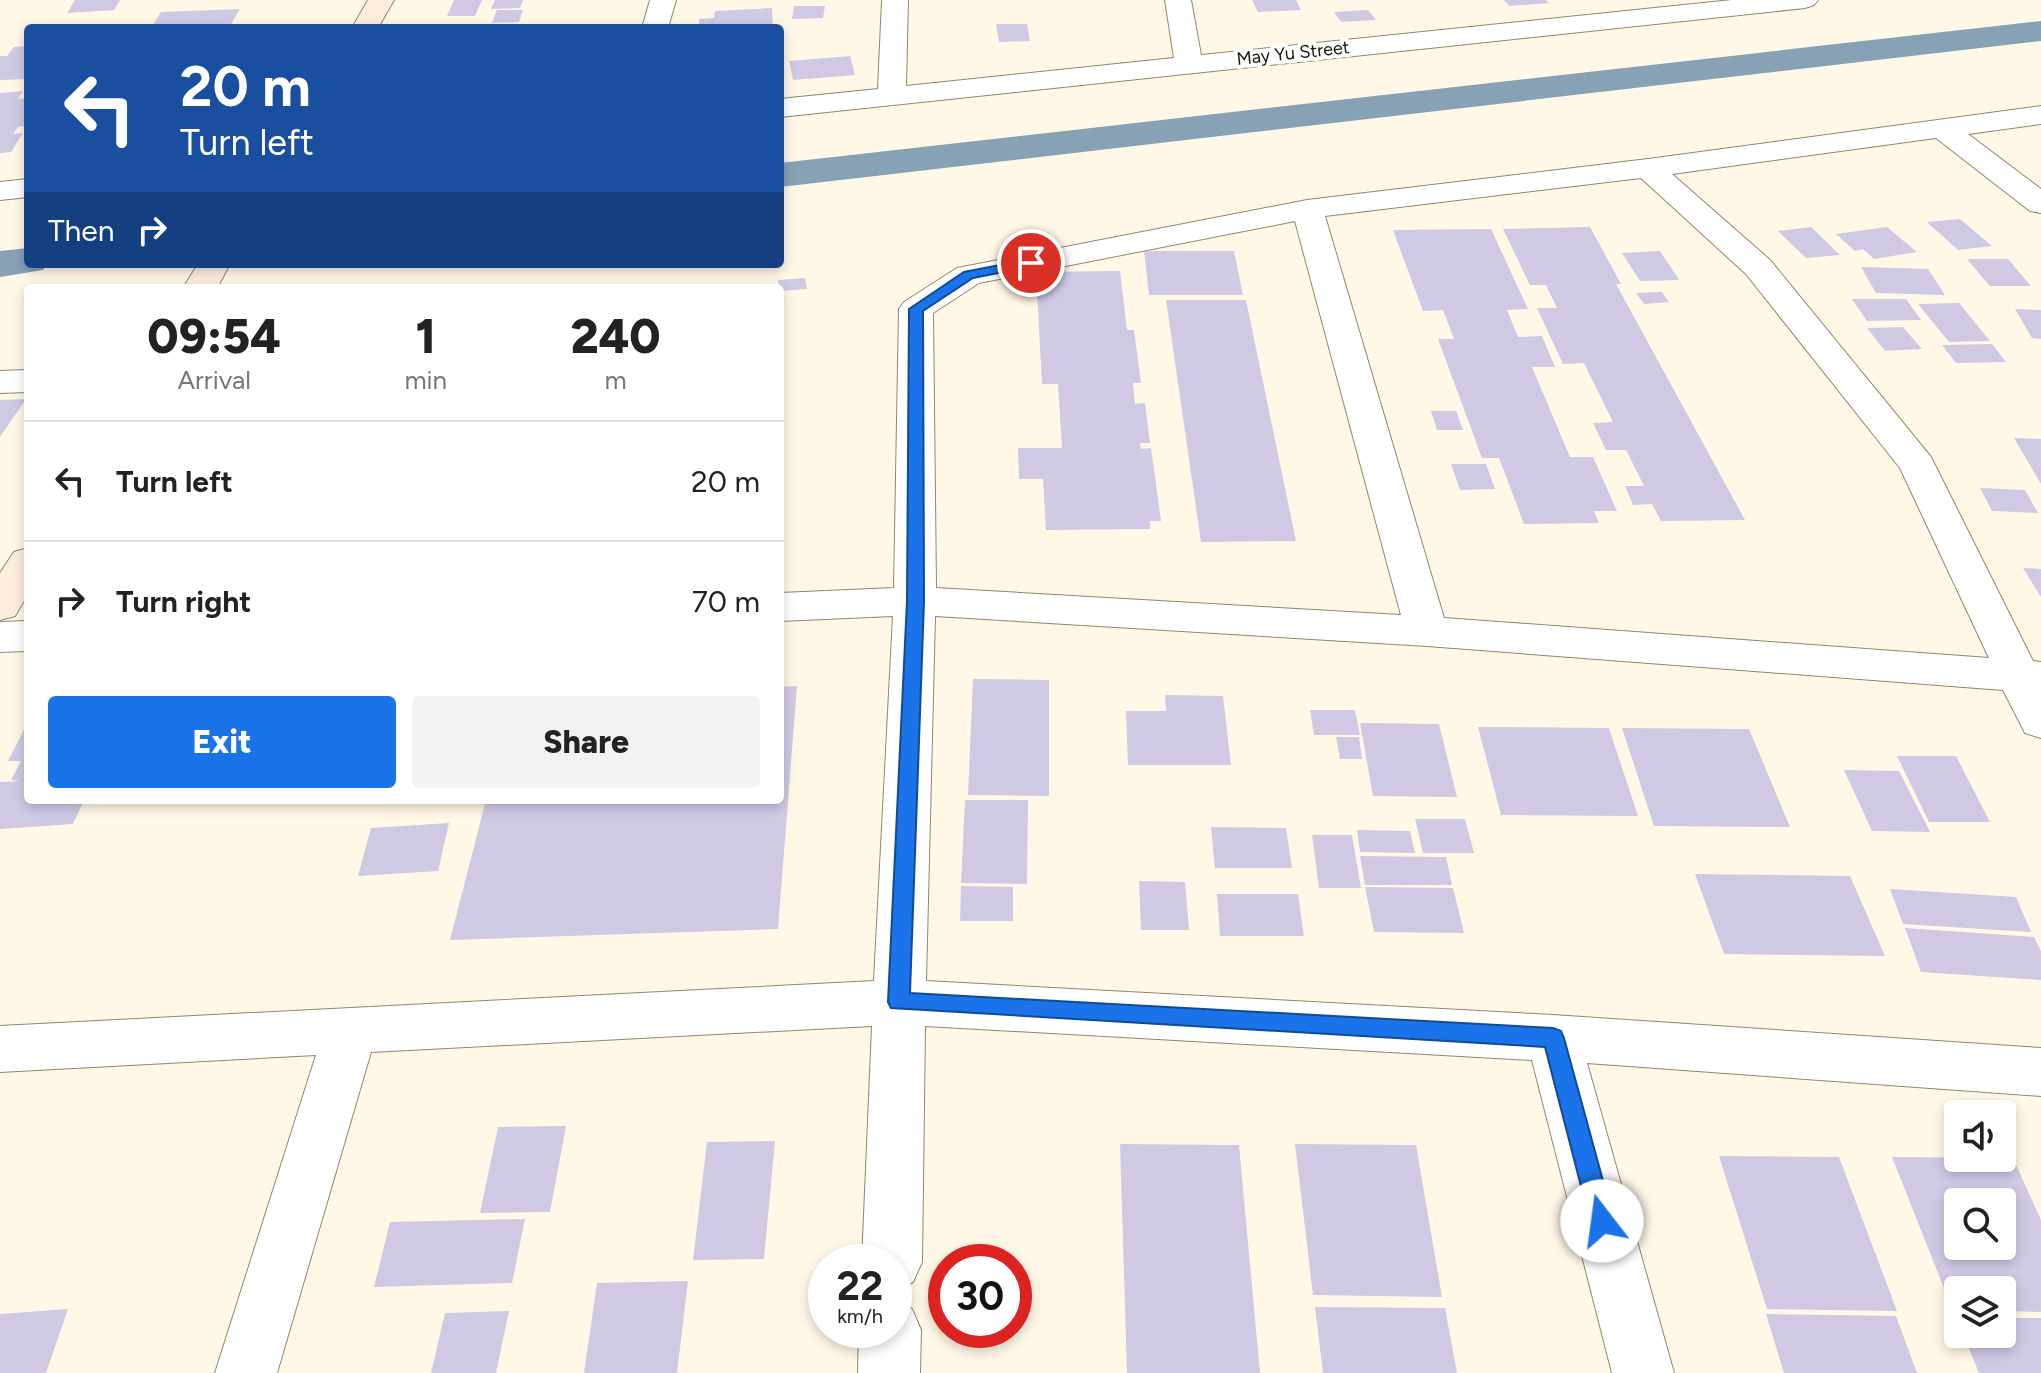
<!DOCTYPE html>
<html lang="en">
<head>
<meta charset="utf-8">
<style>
	:root { --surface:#fff; --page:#f2f2f2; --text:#222; --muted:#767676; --line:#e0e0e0; --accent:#1a73e8 }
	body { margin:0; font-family:Figtree,sans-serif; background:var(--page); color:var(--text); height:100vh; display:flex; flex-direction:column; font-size:30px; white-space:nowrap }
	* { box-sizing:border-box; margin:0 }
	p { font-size:26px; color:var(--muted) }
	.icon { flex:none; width:44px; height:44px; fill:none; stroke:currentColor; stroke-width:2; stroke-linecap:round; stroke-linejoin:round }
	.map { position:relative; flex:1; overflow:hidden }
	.details { position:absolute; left:24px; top:284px; width:760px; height:520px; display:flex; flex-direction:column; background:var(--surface); border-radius:8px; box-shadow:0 4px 12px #0003 }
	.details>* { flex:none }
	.top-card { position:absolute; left:24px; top:24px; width:760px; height:244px; border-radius:8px; box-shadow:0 4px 12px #0003; background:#1a4fa0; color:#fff; overflow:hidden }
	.fabs { position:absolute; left:1944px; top:1100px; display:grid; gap:16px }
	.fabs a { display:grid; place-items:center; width:72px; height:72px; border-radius:8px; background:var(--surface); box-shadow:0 4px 12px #0003; font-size:40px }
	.speed { position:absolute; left:808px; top:1244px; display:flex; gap:16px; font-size:40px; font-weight:700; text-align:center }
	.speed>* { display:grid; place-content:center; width:104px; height:104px; border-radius:50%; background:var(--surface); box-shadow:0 4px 12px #0003; line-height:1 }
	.speed small { font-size:20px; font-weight:400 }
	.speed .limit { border:12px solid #d22; background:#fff; color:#111 }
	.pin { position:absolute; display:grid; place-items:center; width:68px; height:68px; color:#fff; margin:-34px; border:4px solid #fff; border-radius:50%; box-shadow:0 2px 8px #0007 }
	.me { position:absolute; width:88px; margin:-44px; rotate:345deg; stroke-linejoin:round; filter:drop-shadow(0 0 6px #0008) }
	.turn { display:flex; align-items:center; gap:28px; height:168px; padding:0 24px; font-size:36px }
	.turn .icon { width:104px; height:104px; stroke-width:2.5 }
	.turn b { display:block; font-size:56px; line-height:68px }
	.then { display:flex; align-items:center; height:76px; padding:0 24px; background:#0003; gap:16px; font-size:30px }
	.eta { display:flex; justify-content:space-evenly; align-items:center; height:136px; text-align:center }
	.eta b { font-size:48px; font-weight:800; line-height:56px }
	.button { display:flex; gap:16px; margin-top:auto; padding:16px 24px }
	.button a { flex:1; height:92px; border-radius:8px; background:var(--accent); color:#fff; font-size:32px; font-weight:800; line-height:92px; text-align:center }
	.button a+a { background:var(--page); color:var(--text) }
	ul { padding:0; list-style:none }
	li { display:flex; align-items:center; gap:24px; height:120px; padding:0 24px; border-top:2px solid var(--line) }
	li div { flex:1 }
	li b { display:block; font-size:30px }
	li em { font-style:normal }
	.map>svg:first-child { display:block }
</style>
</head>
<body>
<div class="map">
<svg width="2041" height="1373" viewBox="0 0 2041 1373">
	<rect width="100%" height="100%" fill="#fff8e7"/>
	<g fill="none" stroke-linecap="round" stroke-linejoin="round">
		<path fill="#87a1b7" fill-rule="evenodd" d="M2041,21v20l-1261,146v-24z
			M28,248v16h19l-4,6 -43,7v-26z"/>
	</g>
	<path fill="#d0c9e4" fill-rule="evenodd" d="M75,0h45l-6,10 -47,3z
		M454,0h28l-7,16h-28z
		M495,0h28l-3,8 -29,1z
		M1252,0h44l5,10 -43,2z
		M1504,0h42l3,3 -40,3z
		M794,6h31l-2,12 -31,1z
		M772,8l1,19 -74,1v-9l15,-1 1,-7z
		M240,9l-10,17 -79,2 10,-16z
		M497,10h26l-4,12 -27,1z
		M1368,10l8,10 -35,2 -7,-10z
		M996,24h31l3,17 -31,1z
		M28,46v33l-28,1v-24h7l7,-9z
		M850,56l5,19 -62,5 -4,-19z
		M23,91l-5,8 10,-1v28l-10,1 -5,7 10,-1 -12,19 -11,1v-60z
		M1960,219l32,27 -34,4 -31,-28z
		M1590,227l31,57h-5l129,236 -84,1 -9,-17 -19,1 -8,-19h19l-18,-36h-20l-13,-27 20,-1 -29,-59 -21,1 -26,-56h20l-11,-23h-16l-27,-56z
		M1811,227l29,28 -34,3 -28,-27z
		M1887,227l30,25 -43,7 -11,-10 -8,2 -19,-17z
		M1491,229l37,80 -21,1 11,27 24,-1 13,31h-23l38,90h23l24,54h-23l5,12 -75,1 -25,-66h-17l-44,-119h16l-11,-29 -20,1 -30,-81z
		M1144,251h90l9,44h-94z
		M1660,251l19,29 -39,1 -18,-28z
		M1967,259h41l23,27h-41z
		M1861,267l67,2 17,26 -69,-2z
		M1120,271l7,59h7l7,53h-8l2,21 10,-1 5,40h-10l1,6 10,-1 10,73h-11v8l-104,1 -3,-51h-24l-1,-31h44l-4,-64h-16l-6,-112z
		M805,278l2,11 -27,2 -1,-3 -1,-8z
		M1662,292l7,10 -25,2 -8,-11z
		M1852,299h54l15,21 -54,1z
		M1166,300h80l50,241 -95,1z
		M1959,303l31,38 -41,1 -31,-38z
		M2015,309l26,1v29l-9,-1z
		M1903,327l19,22 -37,2 -18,-23z
		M1992,344l14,18 -50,1 -14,-18z
		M26,399l-26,38v-37z
		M1431,411h25l7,19h-26z
		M2014,438l27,1v45z
		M1451,464h35l9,25 -35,1z
		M1980,488l45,2 13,23 -46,-2z
		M2023,568l18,1v28z
		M973,679l76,1v116l-81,-1z
		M797,686l-19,243 -328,11 36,-140h294v-113z
		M1165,695l58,1 8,69h-103l-2,-54h40z
		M1310,710h45l5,25h-46z
		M28,722v78h56l-11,24 -73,5v-47l20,-1 -9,-1 10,-19h-13z
		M1360,723l79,1 18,73 -84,-1z
		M1478,727l131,1 29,88 -137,-1z
		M1622,728l127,1 41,98 -136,-1z
		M1336,737h23l3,22h-22z
		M1897,756h59l34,66h-61z
		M1844,770l55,1 31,61 -58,-1z
		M965,800h63l-1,84 -66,-1z
		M1415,819h50l9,34h-51z
		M449,823l-11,48 -80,5 13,-48z
		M1211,827l75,1 6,40h-77z
		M1357,830l53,1 5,22 -55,-1z
		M1312,835h40l9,53h-42z
		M1360,856l86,1 6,28h-87z
		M1695,874l155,2 35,80 -161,-2z
		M1139,881l46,1 4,48h-48z
		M961,886l52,1v34h-53z
		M1365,887l88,1 11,45 -90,-1z
		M1890,889l126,8 15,35 -128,-8z
		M1217,894h81l6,42h-84z
		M1905,928l129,9 7,14v29l-120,-8z
		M566,1126l-16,86 -70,1 18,-86z
		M775,1141l-11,118 -71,1 14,-118z
		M1120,1144l119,1 21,228h-133z
		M1295,1144l121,1 26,152 -129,-2z
		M1719,1156l120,1 58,154 -130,-2z
		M1892,1157l121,1 28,62v92l-39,-1v-21h-44v21h-5zM1958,1202h44v44h-44z
		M525,1219l-13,64 -138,4 16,-65z
		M688,1281l-11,92h-93l13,-90z
		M1315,1307l130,1 12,65h-134z
		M68,1309l-22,64h-46v-59z
		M509,1311l-13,62h-65l14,-60z
		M1766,1314l130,2 21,57h-133z
		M2002,1318h39v55h-62l-16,-39h39z"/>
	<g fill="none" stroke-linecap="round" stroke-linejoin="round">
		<defs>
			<path id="street" d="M650,0h26l-8,28h-26z
				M882,0h26l-2,86 268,-28 -9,-58h26l10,55 531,-55h86l-4,5 -9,3 -1025,109v-18l98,-10z
				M2041,106v18l-73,10 73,55v24l-11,-2 -94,-73 -264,36 98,86 161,197 102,204 8,1v76l-16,-5 -22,-43 -576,-44 -492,-30 -9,365 627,34 488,33v48l-454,-33 87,310h-62l-80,-313 -607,-34 -3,236 -9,20 -19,8v-28h-32l10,-236 -501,26 -94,321h-62l101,-318 -316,17v-46l874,-45 19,-365 -113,5v-28l114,-5 5,-279 5,-7 53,-34 350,-68 341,-41zM1641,178l105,96 154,194 89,190 -545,-40 -119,-402zM1295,221l106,394 -465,-27 -3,-275 46,-30z
				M28,179v18l-28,3v-18z
				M28,370v22l-28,1v-22z
				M28,621v30l-28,1v-30z
				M894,1301l18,8 9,21 -1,43h-62l1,-43h35z"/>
			<path id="secondary" d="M368,0h26l-16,28h-26z
				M198,264h32l-13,24h-34z
				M28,548v46l-13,22 -15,4v-47l14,-21z"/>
		</defs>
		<use href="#street" stroke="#92876e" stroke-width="2"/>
		<use href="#secondary" stroke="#92876e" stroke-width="2"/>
		<use href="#street" fill="#fff" fill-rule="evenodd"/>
		<use href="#secondary" fill="#fceddd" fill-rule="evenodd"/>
	</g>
	<path fill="#1a73e8" stroke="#114b97" stroke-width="2" d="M1031,259l6,4 -2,3 -62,12 -50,33 1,290 -14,392 643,35 8,3 3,7 50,183 -3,8 -9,3 -8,-3 -4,-8 -45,-174 -654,-39 -3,-6 19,-401 2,-292 55,-37z"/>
	<g text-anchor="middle" stroke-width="8" stroke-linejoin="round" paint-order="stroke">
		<g font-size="18" fill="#1a160c" stroke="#fff">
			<text transform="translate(1293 53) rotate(-6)" y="6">May Yu Street</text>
		</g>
	</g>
</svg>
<div class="fabs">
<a><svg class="icon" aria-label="sound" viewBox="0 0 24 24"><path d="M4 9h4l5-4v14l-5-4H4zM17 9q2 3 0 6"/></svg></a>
<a><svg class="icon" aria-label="search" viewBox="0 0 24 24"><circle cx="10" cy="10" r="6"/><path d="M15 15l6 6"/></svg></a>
<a><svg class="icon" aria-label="layers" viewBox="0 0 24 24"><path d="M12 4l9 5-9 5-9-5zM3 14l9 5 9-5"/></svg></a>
</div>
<div class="speed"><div>22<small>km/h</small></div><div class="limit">30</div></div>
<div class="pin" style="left:1031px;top:263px;background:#d93025"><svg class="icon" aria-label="arrive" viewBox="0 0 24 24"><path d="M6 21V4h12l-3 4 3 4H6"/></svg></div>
<svg class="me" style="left:1602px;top:1221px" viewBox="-20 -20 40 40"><circle r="19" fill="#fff"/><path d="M0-13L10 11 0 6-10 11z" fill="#1a73e8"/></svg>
<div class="top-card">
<div class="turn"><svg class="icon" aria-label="left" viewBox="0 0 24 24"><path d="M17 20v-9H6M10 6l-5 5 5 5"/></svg><div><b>20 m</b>Turn left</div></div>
<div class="then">Then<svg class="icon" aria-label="right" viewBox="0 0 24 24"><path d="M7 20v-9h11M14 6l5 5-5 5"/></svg></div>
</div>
<section class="details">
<div class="eta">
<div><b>09:54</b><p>Arrival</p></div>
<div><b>1</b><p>min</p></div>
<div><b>240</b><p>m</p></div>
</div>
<ul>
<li><svg class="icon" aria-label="left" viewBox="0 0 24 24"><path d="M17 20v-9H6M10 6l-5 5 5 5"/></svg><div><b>Turn left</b></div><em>20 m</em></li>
<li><svg class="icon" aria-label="right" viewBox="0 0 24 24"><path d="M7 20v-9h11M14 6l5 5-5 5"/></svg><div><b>Turn right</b></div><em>70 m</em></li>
</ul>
<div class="button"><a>Exit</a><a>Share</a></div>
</section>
</div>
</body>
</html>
